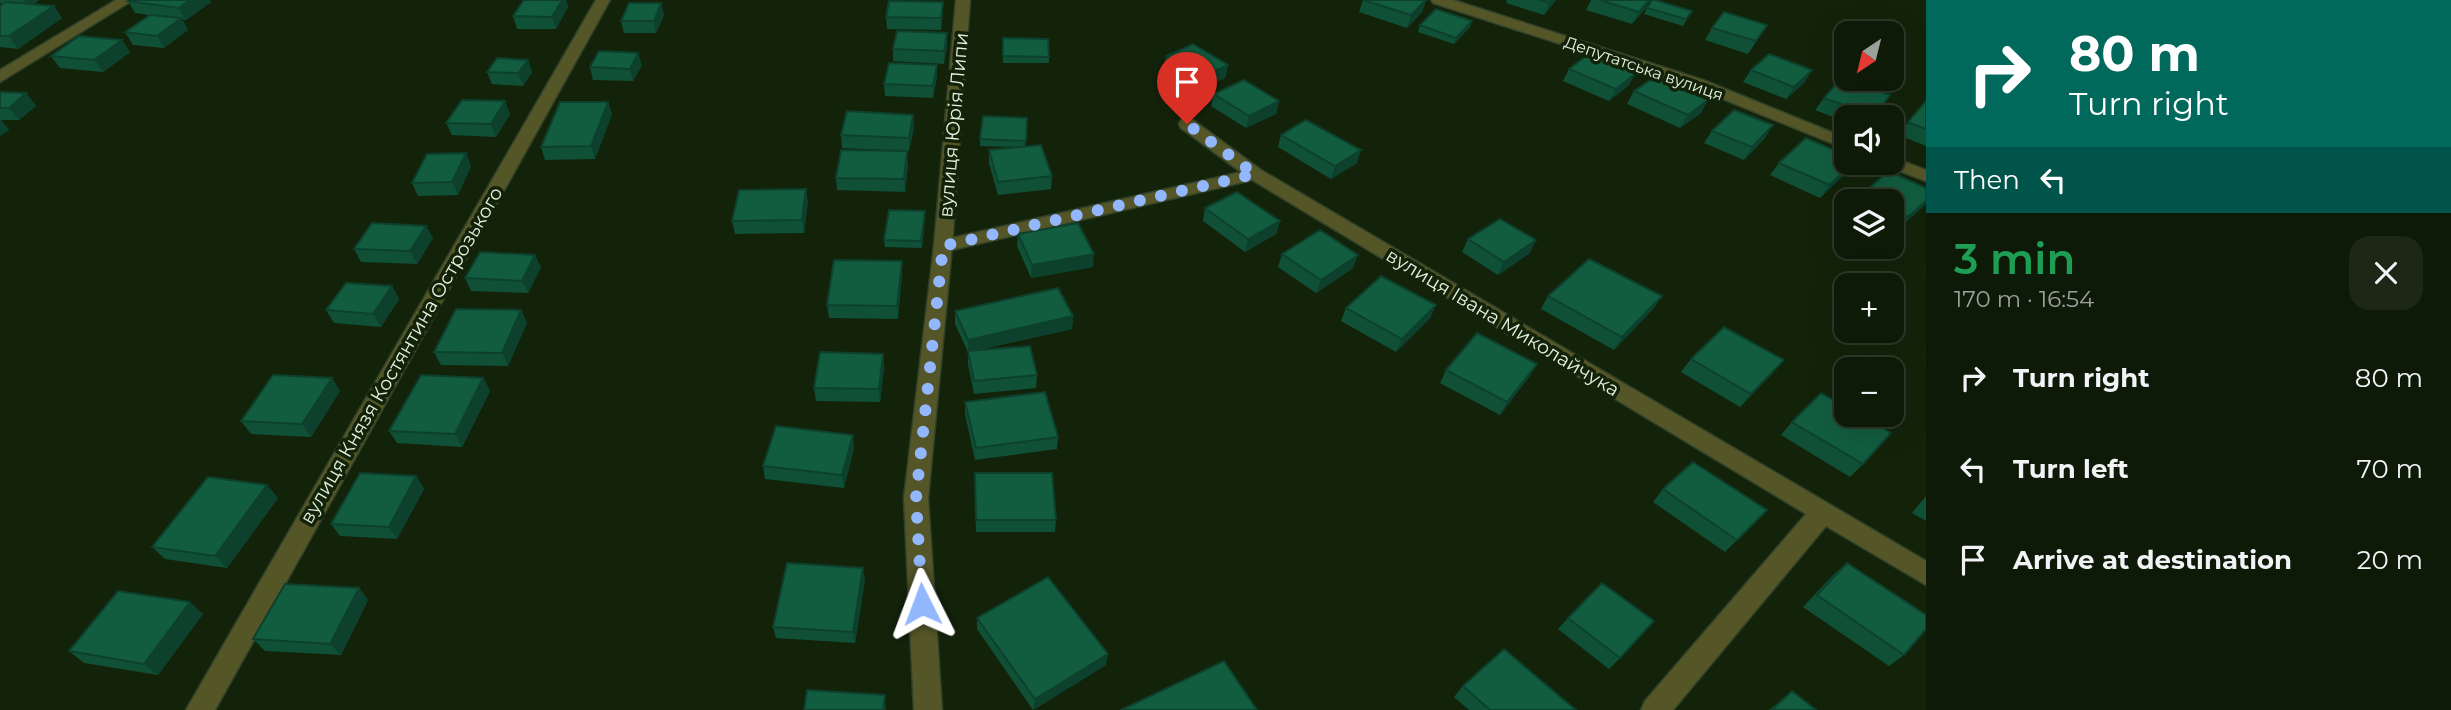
<!DOCTYPE html>
<html lang="en">
<head>
<meta charset="utf-8">
<style>
	:root { --surface:#0e1a08; --page:#1c2716; --text:#f1f3f6; --muted:#9ba19c; --line:#2e3829 }
	body { margin:0; font-family:Montserrat,sans-serif; background:var(--page); color:var(--text); height:100vh; display:flex; flex-direction:column; font-size:26px; white-space:nowrap }
	* { box-sizing:border-box; margin:0 }
	p { font-size:23px; color:var(--muted) }
	.icon { flex:none; width:38px; height:38px; fill:none; stroke:currentColor; stroke-width:2; stroke-linecap:round; stroke-linejoin:round }
	.map { position:relative; flex:1; overflow:hidden }
	.side { display:flex; flex-direction:column; background:var(--surface); width:525px }
	.side>* { flex:none }
	.top-card { background:#00695c; color:#fff; overflow:hidden }
	.needle { width:46px; rotate:215deg }
	.fabs { position:absolute; left:1834px; top:21px; display:grid; gap:14px }
	.fabs a { display:grid; place-items:center; width:70px; height:70px; border-radius:14px; background:var(--surface); box-shadow:0 7px 28px #0002,0 0 0 2px var(--line); font-size:35px }
	.pin { position:absolute; display:grid; place-items:center; width:60px; height:60px; color:#fff; margin:-72px -30px; border-radius:50% 50% 50% 0; rotate:-45deg; box-shadow:0 0 7px #0007 }
	.pin .icon { rotate:45deg }
	.me { position:absolute; width:77px; margin:-38px; rotate:357deg; stroke-linejoin:round; filter:drop-shadow(0 0 5px #0008) }
	.turn { display:flex; align-items:center; gap:24px; height:147px; padding:0 28px; font-size:32px }
	.turn .icon { width:91px; height:91px; stroke-width:2.5 }
	.turn b { display:block; font-size:49px; line-height:60px }
	.then { display:flex; align-items:center; height:66px; padding:0 28px; background:#0003; gap:14px; font-size:26px }
	.round { display:grid; place-items:center; flex:none; width:74px; height:74px; border-radius:21px; background:var(--page) }
	.overview { display:flex; align-items:center; justify-content:space-between; height:119px; padding:0 28px }
	h1 { font-size:42px; font-weight:600; line-height:52px; color:#1e9e55 }
	ul { padding:0; list-style:none }
	li { display:flex; align-items:center; gap:21px; height:91px; padding:0 28px }
	li div { flex:1 }
	li b { display:block; font-size:26px }
	li em { font-style:normal }
	main { display:flex; flex:1; min-height:0 }
	.map>svg:first-child { display:block }
</style>
</head>
<body>
<main>
<div class="map">
<svg width="1926" height="710" viewBox="0 0 1926 710">
	<rect width="100%" height="100%" fill="#13230a"/>
	<g fill="none" stroke-linecap="round" stroke-linejoin="round">
		<defs>
			<path id="service" d="M1255,169l9,5 -3,4 -318,74 -7,-2 -2,-4 2,-4 7,-2z"/>
			<path id="minor" d="M116,0h17l-133,82v-12z
				M596,0h14l-395,710h-29z
				M956,0h14l-18,246 -24,252 14,212h-28l-10,-212 30,-252z
				M1431,0h22l250,80 143,58v11l-155,-63 -258,-83z
				M1187,119l6,1 68,50 665,391v24l-100,-59 -153,184h-32l4,-9 161,-187 -557,-336 -68,-50 -2,-4 2,-4z
				M1892,157l34,13v11l-40,-15 -2,-3h8z"/>
		</defs>
		<use href="#service" stroke="#314028" stroke-width="3"/>
		<use href="#minor" stroke="#314028" stroke-width="3"/>
		<use href="#service" fill="#545628" fill-rule="evenodd"/>
		<use href="#minor" fill="#545628" fill-rule="evenodd"/>
	</g>
	<path fill="#0f5037" d="M0,0h39l-7,5 30,13 -44,31 -18,-2v-41l3,-2 -3,-1z
		M130,0h80l1,2 -25,18 -4,-1 6,11 -24,18 -31,-3 -8,-13 24,-17 -14,-2 -7,-12z
		M524,0h42l2,7 -12,22h-39l-4,-13z
		M1363,0h63l-4,12 -15,16 -48,-16z
		M1507,0h49l-12,15 -38,-12z
		M1591,0h59l-5,9 -13,15 -46,-14z
		M1652,0l40,11 -9,15 -39,-12z
		M943,2l-2,28 -54,-1 -1,-12z
		M664,15l-8,18h-32l-3,-12z
		M1420,25l50,2 -16,17 -36,-12z
		M1767,25l-19,29 -43,-14 7,-12z
		M1003,38l46,19v6h-46z
		M122,40l8,12 -27,20 -43,-4 -9,-12z
		M947,46l-3,18 -51,-3v-12z
		M1166,56l62,9 -3,13 -27,12 -34,-22z
		M528,60l4,12 -9,14 -31,-2 -5,-12z
		M642,65l-9,16 -40,-1 -3,-13z
		M937,65v12l-4,21 -48,-2 -1,-12z
		M1569,69l60,16 -20,16 -46,-20z
		M1751,70h61l-8,13 -18,16 -43,-17z
		M1634,91l67,22 -21,15 -53,-24z
		M0,92l26,1 10,13 -17,14h-18l8,10 -9,6z
		M1214,94l65,7 -3,13 -30,14 -35,-22z
		M1890,95l-17,22h-27v5l-31,-12 9,-12z
		M1926,101v45l-28,-11z
		M608,102l4,12 -17,45 -50,1 -4,-13z
		M510,114l-14,23 -44,-2 -6,-12z
		M913,115l1,12 -5,24 -67,-3 -1,-13z
		M1027,118l-2,29 27,29 -1,13 -53,6 -9,-32v-13l30,-3 -39,-1v-7z
		M1712,131l53,7 -21,22 -40,-17z
		M1281,135l76,28 -26,16 -53,-32z
		M466,153l5,13 -13,29 -40,1 -6,-13z
		M1779,163h75l-7,9 -27,26 -50,-23z
		M908,164l-3,28 -68,-2 -1,-12z
		M1926,188v16l-29,26 -5,-3v-26h-36l5,-6z
		M808,202l-4,31 -69,1 -3,-13z
		M1205,208l75,13 -4,13 -31,18 -42,-31z
		M925,218l-3,30 -37,-1 -1,-7z
		M426,226l7,12 -16,26 -56,-2 -7,-13z
		M1018,234l75,33 -62,11 -14,-32z
		M1468,239l62,14 -32,22 -36,-23z
		M1282,254l71,14 -37,25 -38,-26z
		M535,255l6,12 -13,26 -57,-2 -6,-13z
		M902,261v13l-4,45 -69,-1 -2,-13z
		M392,286l7,13 -18,28 -47,-4 -8,-13z
		M1548,296h114l-9,13 -39,41 -73,-41z
		M1436,305l-6,13 -34,34 -55,-31 5,-13z
		M521,310l6,13 -19,43 -67,-1 -7,-13z
		M955,311l118,5 -1,13 -94,21 59,25 -1,13 -62,6 -6,-30v-12l-13,-28z
		M883,354l1,13 -4,35 -64,-1 -2,-13z
		M1691,359l82,14 -33,34 -59,-35z
		M1537,364l-8,13 -29,38 -60,-32 6,-13z
		M483,378l7,13 -28,56 -65,-4 -8,-12z
		M340,391l-29,46 -60,-3 -10,-13z
		M965,402l93,35 -1,12 -82,11 -10,-46z
		M1792,422l71,42 -13,13 -69,-42z
		M854,448l-10,40 -79,-9 -2,-13z
		M975,473l81,47 -1,12h-79z
		M416,476l8,13 -27,50 -57,-3 -9,-12z
		M1663,489l104,21 -42,42 -72,-50z
		M1926,496v25l-14,-8z
		M278,498l-51,70 -62,-9 -13,-12z
		M1847,563l57,92 -15,11 -86,-59 30,-32z
		M865,580l-10,63 -79,-5 -3,-11z
		M359,588l9,12 -27,55 -76,-4 -12,-12z
		M203,614l-45,61 -74,-12 -15,-12z
		M977,618l129,47 -73,45 -56,-81z
		M1568,618l52,40 -11,11 -51,-40z
		M1463,686l113,24h-107l-15,-13z
		M1792,691l24,19h-47z"/>
	<path fill="#0d412d" d="M24,0h15l-10,6z
		M190,0h20l1,2 -25,18 -7,-12z
		M562,0h4l2,7 -12,22 -4,-12z
		M1426,0l-4,12 -15,16 4,-13z
		M1551,0h5l-12,15 5,-12z
		M1649,0h1l-5,9 -13,15 7,-12z
		M943,2v12l-2,16v-12z
		M661,3l3,12 -8,18 -2,-12z
		M54,6l8,12 -44,31 -9,-13z
		M181,18l7,12 -24,18 -7,-12z
		M1472,21l-2,6 -16,17 2,-6z
		M947,33v13l-3,18v-13z
		M122,40l8,12 -27,20 -9,-12z
		M638,53l4,12 -9,16 -3,-12z
		M528,60l4,12 -9,14 -5,-13z
		M937,65v12l-4,21v-12z
		M1228,65l-3,13 -27,12 2,-12z
		M1812,70l-8,13 -18,16 8,-12z
		M1636,73l-7,12 -20,16 7,-12z
		M26,93l10,13 -17,14 -10,-12z
		M1708,100l-7,13 -21,15 8,-13z
		M505,101l5,13 -14,23 -5,-13z
		M1279,101l-3,13 -30,14 3,-12z
		M608,102l4,12 -17,45 -4,-13z
		M913,115l1,12 -5,24v-13z
		M0,119l9,11 -9,6z
		M1773,125l-8,13 -21,22 8,-13z
		M1361,150l-4,13 -26,16 4,-13z
		M907,151l1,13 -3,28 -1,-13z
		M466,153l5,13 -13,29 -6,-13z
		M1853,163h1l-7,9 -27,26 10,-13z
		M806,189l2,13 -4,31 -2,-13z
		M1926,201v3l-29,26 11,-13z
		M925,211v7l-3,30 -1,-7z
		M1280,221l-4,13 -31,18 3,-13z
		M426,226l7,12 -16,26 -7,-13z
		M1536,240l-6,13 -32,22 6,-13z
		M1094,254l-1,13 -62,11 1,-13z
		M535,255l6,12 -13,26 -6,-12z
		M1358,255l-5,13 -37,25 5,-13z
		M902,261v13l-4,45 -1,-13z
		M392,286l7,13 -18,28 -8,-13z
		M1662,296l-9,13 -39,41 8,-13z
		M1436,305l-6,13 -34,34 6,-13z
		M521,310l6,13 -19,43 -6,-13z
		M1073,316l-1,13 -104,23v-12z
		M883,354l1,13 -4,35 -1,-13z
		M1784,360l-11,13 -33,34 11,-13z
		M1537,364l-8,13 -29,38 7,-13z
		M332,378l8,13 -29,46 -9,-13z
		M483,378l7,13 -28,56 -7,-13z
		M853,435l1,13 -10,40 -2,-13z
		M416,476l8,13 -27,50 -8,-12z
		M267,485l11,13 -51,70 -12,-12z
		M863,568l2,12 -10,63 -2,-11z
		M359,588l9,12 -27,55 -11,-11z
		M190,602l13,12 -45,61 -14,-11z
		M1108,654l-2,11 -73,45 2,-11z
		M885,695l1,15h-3z"/>
	<path fill="#125d40" stroke="#0d412d" stroke-width="2" d="M130,0h60l-11,8 -51,-7z
		M524,0h38l-10,17 -39,-1z
		M1363,0h63l-15,15z
		M1539,0h12l-2,3z
		M1600,0h49l-10,12z
		M1652,0h3l37,11 -6,8 -39,-11z
		M889,1l54,1 -2,16 -55,-1z
		M5,2l49,4 -45,30h-9v-30z
		M629,3h32l-7,18h-33z
		M1436,9l36,12 -16,17 -36,-13z
		M1724,12l43,13 -11,16 -44,-13z
		M150,15l31,3 -24,18 -32,-4z
		M897,31l50,2 -3,18 -51,-2z
		M79,36l43,4 -28,20 -43,-4z
		M1003,38l45,1 1,18 -46,-1z
		M1193,44l35,21 -28,13 -34,-22z
		M599,51l39,2 -8,16 -40,-2z
		M1589,54l47,19 -20,16 -47,-20z
		M1769,54l43,16 -18,17 -43,-17z
		M497,58l31,2 -10,13 -31,-1z
		M889,63l48,2 -4,21 -49,-2z
		M1655,77l53,23 -20,15 -54,-24z
		M1842,77l48,18 -16,21 -50,-18z
		M1244,80l35,21 -30,15 -35,-22z
		M0,92l26,1 -17,15h-9z
		M462,100l43,1 -14,23 -45,-1z
		M1926,101v28l-18,-7z
		M560,102h48l-17,44 -50,1z
		M1734,110l39,15 -21,22 -40,-16z
		M847,111l66,4 -4,23 -68,-3z
		M983,116l44,2 -1,23 -46,-2z
		M1306,120l55,30 -26,16 -54,-31z
		M1806,138l40,17v8h7l-23,22 -51,-22z
		M1041,145l11,31 -54,6 -9,-32z
		M841,150l66,1 -3,28 -68,-1z
		M466,153l-14,29 -40,1 15,-29z
		M1889,171l37,17v13l-18,16 -16,-8v-8h-17l-14,-6z
		M806,189l-4,31 -70,1 7,-31z
		M1237,192l43,29 -32,18 -43,-31z
		M889,210l36,1 -4,30 -37,-1z
		M1500,219l36,21 -32,22 -36,-23z
		M372,223l54,3 -16,25 -56,-2z
		M1078,223l16,31 -62,11 -14,-31z
		M1320,230l38,25 -37,25 -39,-26z
		M480,252l55,3 -13,26 -57,-3z
		M1589,259l73,37 -40,41 -74,-41z
		M834,260l68,1 -5,45 -70,-1z
		M1381,276l55,29 -34,34 -56,-31z
		M346,283l46,3 -19,28 -47,-4z
		M1058,288l15,28 -105,24 -13,-29z
		M456,309l65,1 -19,43 -68,-1z
		M1724,327l60,33 -33,34 -60,-35z
		M1477,333l60,31 -30,38 -61,-32z
		M1030,346l7,29 -63,6 -6,-30z
		M820,352l63,2 -4,35 -65,-1z
		M273,375l59,3 -30,46 -61,-3z
		M421,375l62,3 -28,56 -66,-3z
		M1045,392l13,45 -82,11 -11,-46z
		M1821,393l25,14v8h14l31,18 -28,31 -71,-42z
		M776,426l77,9 -11,40 -79,-9z
		M1693,462l74,48 -30,30 -74,-51z
		M360,473l56,3 -27,51 -58,-3z
		M975,473h77l4,47h-80z
		M208,477l59,8 -52,71 -63,-9z
		M787,563l76,5 -10,64 -80,-5z
		M1847,563l79,52v14l-22,26 -87,-60z
		M1048,577l60,77 -73,45 -58,-81z
		M1602,583l52,38 -34,37 -52,-40z
		M285,584l74,4 -29,56 -77,-5z
		M118,591l72,11 -46,62 -75,-13z
		M1504,649l72,61h-86l-27,-24z
		M1224,661l33,49h-136z
		M807,690l78,5 -2,15h-79z
		M1792,691l24,19h-44z"/>
	<g fill="none" stroke-linecap="round" stroke-linejoin="round">
		<path stroke="#92b7fd" stroke-width="12" stroke-dasharray="0 21.6" d="M922,604l-6,-106 27,-252 312,-72 -68,-50"/>
	</g>
	<g text-anchor="middle" stroke-width="7" stroke-linejoin="round" paint-order="stroke">
		<g font-size="16" fill="#e6f1e1" stroke="#13230a">
			<text transform="translate(1644 68) rotate(19)" y="6">Депутатська вулиця</text>
		</g>
		<g font-size="19" fill="#e6f1e1" stroke="#13230a">
			<text transform="translate(953 125) rotate(-85)" y="7">вулиця Юрія Липи</text>
			<text transform="translate(1503 322) rotate(31)" y="7">вулиця Івана Миколайчука</text>
			<text transform="translate(401 355) rotate(-60)" y="7">вулиця Князя Костянтина Острозького</text>
		</g>
	</g>
</svg>
<div class="fabs">
<a><svg class="needle" viewBox="-14 -14 28 28"><path d="M0-13l5 13h-10z" fill="#e53935"/><path d="M0 13l5-13h-10z" fill="#9ba19c"/></svg></a>
<a><svg class="icon" aria-label="sound" viewBox="0 0 24 24"><path d="M4 9h4l5-4v14l-5-4H4zM17 9q2 3 0 6"/></svg></a>
<a><svg class="icon" aria-label="layers" viewBox="0 0 24 24"><path d="M12 4l9 5-9 5-9-5zM3 14l9 5 9-5"/></svg></a>
<a>+</a>
<a>−</a>
</div>
<div class="pin" style="left:1187px;top:124px;background:#d93025"><svg class="icon" aria-label="arrive" viewBox="0 0 24 24"><path d="M6 21V4h12l-3 4 3 4H6"/></svg></div>
<svg class="me" style="left:922px;top:604px" viewBox="-20 -20 40 40"><path d="M0-17L14 15 0 8-14 15z" fill="#92b7fd" stroke="#fff" stroke-width="4"/></svg>
</div>
<section class="side">
<div class="top-card">
<div class="turn"><svg class="icon" aria-label="right" viewBox="0 0 24 24"><path d="M7 20v-9h11M14 6l5 5-5 5"/></svg><div><b>80 m</b>Turn right</div></div>
<div class="then">Then<svg class="icon" aria-label="left" viewBox="0 0 24 24"><path d="M17 20v-9H6M10 6l-5 5 5 5"/></svg></div>
</div>
<div class="overview"><div><h1>3 min</h1><p>170 m · 16:54</p></div><a class="round"><svg class="icon" aria-label="close" viewBox="0 0 24 24"><path d="M6 6l12 12M18 6L6 18"/></svg></a></div>
<ul>
<li><svg class="icon" aria-label="right" viewBox="0 0 24 24"><path d="M7 20v-9h11M14 6l5 5-5 5"/></svg><div><b>Turn right</b></div><em>80 m</em></li>
<li><svg class="icon" aria-label="left" viewBox="0 0 24 24"><path d="M17 20v-9H6M10 6l-5 5 5 5"/></svg><div><b>Turn left</b></div><em>70 m</em></li>
<li><svg class="icon" aria-label="arrive" viewBox="0 0 24 24"><path d="M6 21V4h12l-3 4 3 4H6"/></svg><div><b>Arrive at destination</b></div><em>20 m</em></li>
</ul>
</section>
</main>
</body>
</html>
